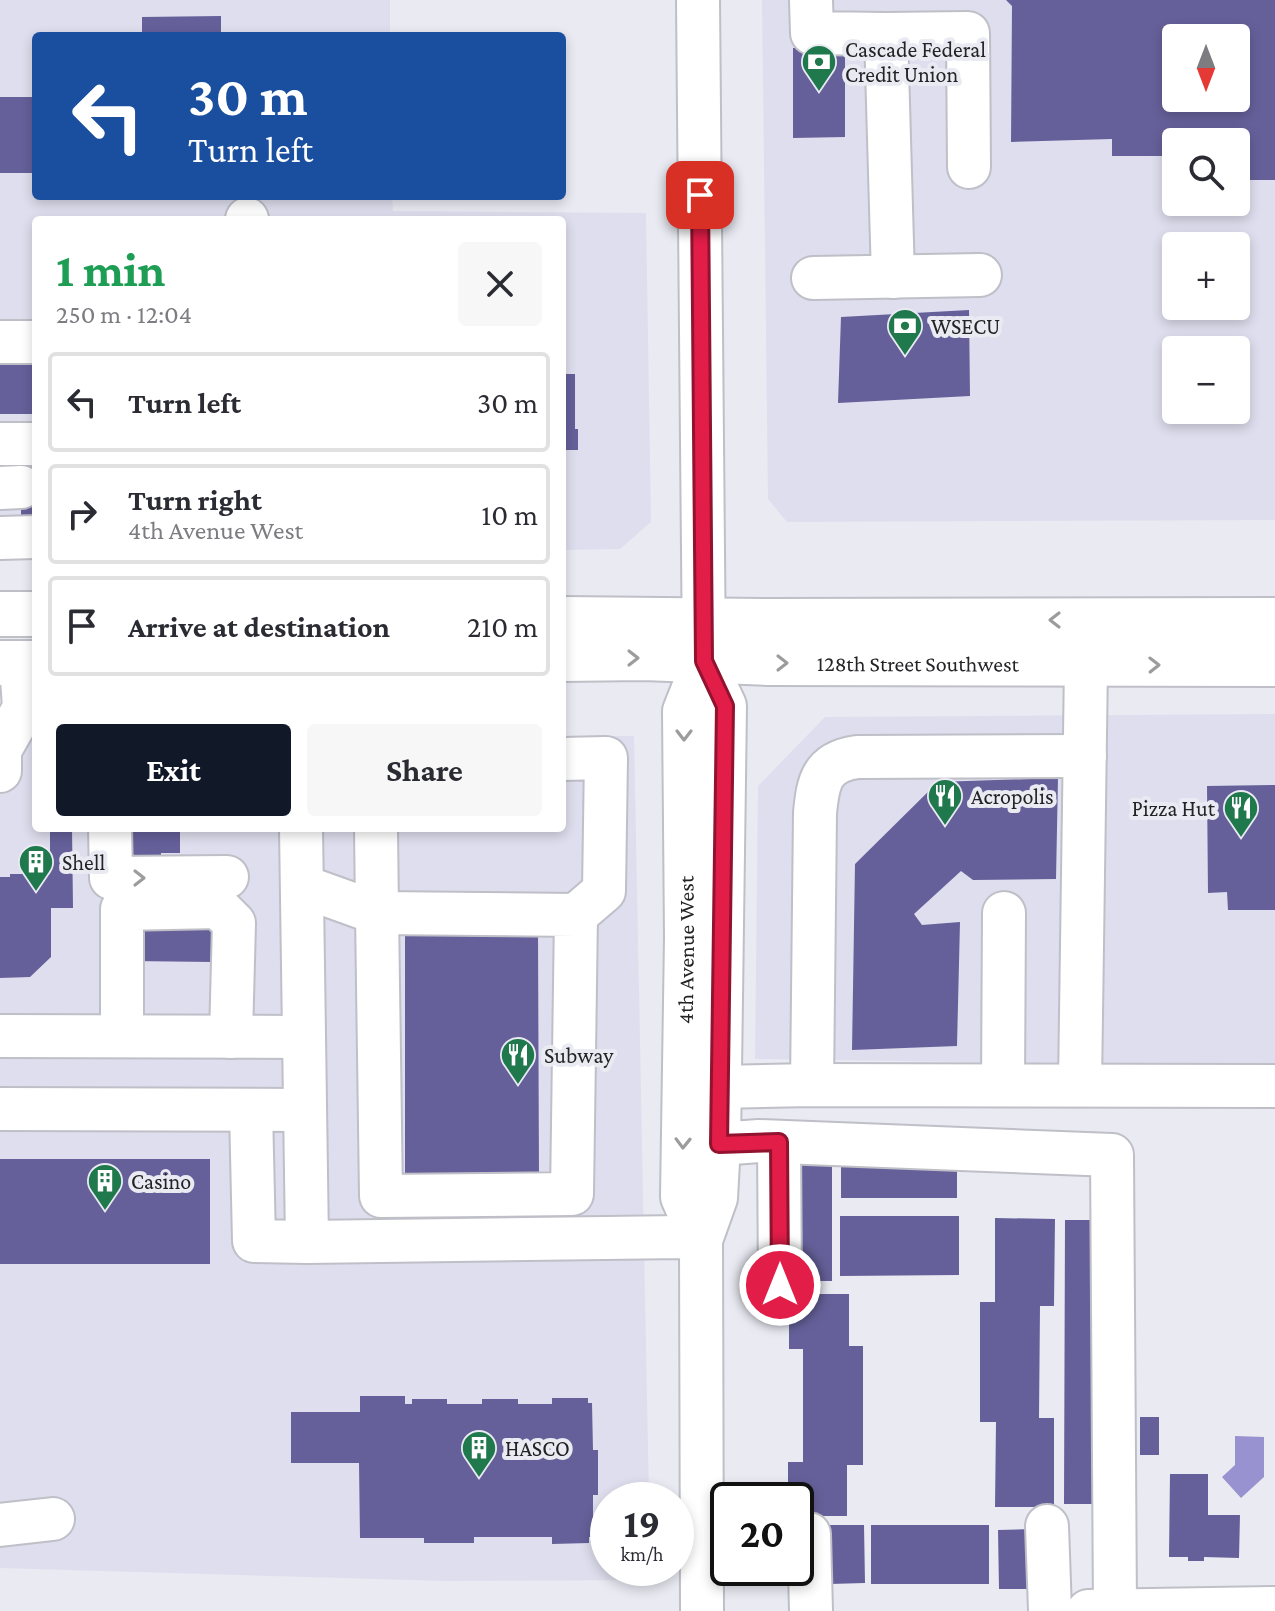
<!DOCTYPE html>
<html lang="en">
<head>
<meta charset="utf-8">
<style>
	:root { --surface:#fff; --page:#f7f7f7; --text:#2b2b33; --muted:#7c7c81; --line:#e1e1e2; --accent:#111827 }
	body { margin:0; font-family:"Crimson Pro",serif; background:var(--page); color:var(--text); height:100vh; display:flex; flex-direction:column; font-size:30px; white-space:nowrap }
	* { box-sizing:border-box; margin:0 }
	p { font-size:26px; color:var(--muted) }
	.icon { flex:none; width:44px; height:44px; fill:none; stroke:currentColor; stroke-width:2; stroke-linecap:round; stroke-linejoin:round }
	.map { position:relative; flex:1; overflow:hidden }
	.panel { position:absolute; left:32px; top:216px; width:534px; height:616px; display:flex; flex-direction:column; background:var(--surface); border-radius:8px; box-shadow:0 4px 12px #0003 }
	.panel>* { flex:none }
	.top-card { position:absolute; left:32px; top:32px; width:534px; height:168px; border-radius:8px; box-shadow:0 4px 12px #0003; background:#1a4fa0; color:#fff; overflow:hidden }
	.needle { width:52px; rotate:180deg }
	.tools { position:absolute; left:1162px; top:24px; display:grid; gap:16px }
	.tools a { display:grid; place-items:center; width:88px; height:88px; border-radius:8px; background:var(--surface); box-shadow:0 4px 12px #0003; font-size:40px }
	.speed { position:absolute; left:590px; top:1482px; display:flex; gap:16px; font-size:40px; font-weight:700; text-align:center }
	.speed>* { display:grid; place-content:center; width:104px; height:104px; border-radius:50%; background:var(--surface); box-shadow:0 4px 12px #0003; line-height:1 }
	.speed small { font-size:20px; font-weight:400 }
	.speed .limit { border:4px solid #111; border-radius:12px; background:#fff; color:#111 }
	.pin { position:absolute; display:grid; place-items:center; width:68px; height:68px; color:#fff; margin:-34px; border-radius:16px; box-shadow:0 4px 12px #0006 }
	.me { position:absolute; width:88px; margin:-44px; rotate:0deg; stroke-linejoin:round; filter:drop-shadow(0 0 6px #0008) }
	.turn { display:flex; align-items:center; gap:28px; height:168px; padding:0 24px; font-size:36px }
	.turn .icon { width:104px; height:104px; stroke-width:2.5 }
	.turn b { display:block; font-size:56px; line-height:68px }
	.round { display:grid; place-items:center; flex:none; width:84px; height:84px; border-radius:8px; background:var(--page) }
	.headline { display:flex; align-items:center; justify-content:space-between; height:136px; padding:0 24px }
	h1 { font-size:48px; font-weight:700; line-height:60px; color:#1e9e55 }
	.primary-button { display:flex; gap:16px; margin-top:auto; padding:16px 24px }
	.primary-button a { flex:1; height:92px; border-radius:8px; background:var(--accent); color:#fff; font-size:32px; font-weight:700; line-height:92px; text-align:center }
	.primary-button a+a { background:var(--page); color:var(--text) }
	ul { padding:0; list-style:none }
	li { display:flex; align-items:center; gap:24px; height:100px; margin:0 16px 12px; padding:0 8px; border:4px solid var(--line); border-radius:8px }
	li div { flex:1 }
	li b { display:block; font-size:30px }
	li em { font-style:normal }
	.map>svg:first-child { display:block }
</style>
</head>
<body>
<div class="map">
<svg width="1275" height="1611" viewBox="0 0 1275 1611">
	<rect width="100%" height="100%" fill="#eaeaf3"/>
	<path fill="#dedeee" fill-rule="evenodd" d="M0,0h390v36h-354v160h356l1,15 253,2 5,309 -31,27 -58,1v-330h-526v336l-36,3z
		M762,0h513v520l-488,2 -19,-23zM1176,38h60v60h-60zM1176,142h60v60h-60zM1176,246h60v60h-60zM1176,350h60v60h-60z
		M1275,714v369h-137l-38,-19 -345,-5 3,-273 67,-69z
		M0,736h36v92h526v-92h72l15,764h-41v68h42v12l-205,1 -445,-13z"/>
	<path fill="#9893d0" d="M1235,1436l29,1v40l-23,21 -19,-21 13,-12z"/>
	<path fill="#656099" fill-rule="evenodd" d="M1006,0h269v180h-39v-38h-60v14h-64v-17l-101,3 1,-136zM1176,38h60v60h-60z
		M221,16v20h-79v-19z
		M793,48h52v89l-52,1z
		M0,97h36v76h-36z
		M969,310l1,86 -132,7 3,-86z
		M36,363v51h-36v-50z
		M562,374h13v55h3v21h-16z
		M21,452h15v77h-15z
		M1058,778l-2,101 -83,1 -12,-9 -47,43 8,11 38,-3 -3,124 -105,4 3,-186 83,-82z
		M1275,785v125h-47l-1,-18 -19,1 -1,-107z
		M50,828h22l1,80h-22v49l-21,20 -30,1v-101h10v-3h40z
		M122,828h58v25h-19v15l-39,-9z
		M131,910l84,2 -1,50 -83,-1z
		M405,932h133l1,245h-134z
		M0,1159h210v105h-210z
		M797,1165h35v116h-35z
		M841,1165h116v33h-116z
		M840,1216h119v59l-119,1z
		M995,1218l60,1 -1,87h-14l-1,112h15v89h-59l1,-85h-16v-120h15z
		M1065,1220h35l-1,284h-35z
		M789,1294h60v52h14v119h-16v51h-51v-16h-8v-38h15v-113h-14z
		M360,1396h45v8h7v-5h35v5h35v-5h36v5h34v-6h36v5h4l1,47h5v45h-5v42h-4v6l-37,1v-7h-78v6h-50v-5h-64l-1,-75h-68v-51h69z
		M1140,1417h19v38h-19z
		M1170,1474h38v41h32l-1,43 -35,-1v4h-16v-4h-19z
		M829,1525h35l1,58 -35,1z
		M871,1525h118v59h-118z
		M1032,1529l1,60h-34l-1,-59z"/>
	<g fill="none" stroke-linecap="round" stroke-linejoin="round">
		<defs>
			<g id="minor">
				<path d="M698,0l6,661 21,45 -6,438 -3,54 -15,42 1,371"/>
				<path d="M811,0l1,33 74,1"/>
				<path d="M247,219v1"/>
				<path d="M893,277l-7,-243 82,-1 1,134"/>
				<path d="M813,278l167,-3"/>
				<path d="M0,342h36"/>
				<path d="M0,444h36"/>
				<path d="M0,488l21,-1"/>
				<path d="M0,538l36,-1"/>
				<path d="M562,759l44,-1 -2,133 -28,24 -199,-2 4,283 191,-2 4,-279"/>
				<path d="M0,771v-21l24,-42 -3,-45"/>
				<path d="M110,828l1,50 116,-1"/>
				<path d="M301,828l6,414 375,-5 19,3"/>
				<path d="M302,886l75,27 -1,-85"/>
				<path d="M0,1036l303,1"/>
				<path d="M122,1036v-127l96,-2 16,16 -3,114"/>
				<path d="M812,1085l3,-272c3,-32 7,-51 42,-56l228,-1"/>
				<path d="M1003,1085l1,-172"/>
				<path d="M1080,1085l6,-420"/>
				<path d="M719,1087l93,-2 463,1"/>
				<path d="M0,1109l304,1"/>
				<path d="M251,1110l3,131 53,1"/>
				<path d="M779,1142l1,143"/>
				<path d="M719,1144l40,-3 353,14 3,455"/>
				<path id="s1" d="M701,1240l-19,-43 4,-260 -2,-226 20,-50"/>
				<path d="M0,1525l53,-6"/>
				<path d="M1047,1526l3,85"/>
				<path d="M809,1534l2,77"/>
				<path d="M1088,1611l187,-3"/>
			</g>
			<g id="major">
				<path d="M0,614h36"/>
				<path d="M562,619l208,2 505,-1"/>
				<path id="s2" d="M562,659l82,-1 124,5 507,1"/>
				<path d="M0,663h36"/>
			</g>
		</defs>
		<use href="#minor" stroke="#bfbfc8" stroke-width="46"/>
		<use href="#major" stroke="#bfbfc8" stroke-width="48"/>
		<use href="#minor" stroke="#fff" stroke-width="42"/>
		<use href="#major" stroke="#fff" stroke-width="44"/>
	</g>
	<defs><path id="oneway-chevron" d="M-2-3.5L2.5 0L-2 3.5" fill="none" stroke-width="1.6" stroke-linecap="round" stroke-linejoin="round" transform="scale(2)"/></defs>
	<g stroke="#9c9c9d">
		<use href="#oneway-chevron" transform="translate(1055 620) rotate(180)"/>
		<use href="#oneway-chevron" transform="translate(633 658)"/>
		<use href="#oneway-chevron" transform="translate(782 663)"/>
		<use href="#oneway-chevron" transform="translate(1154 665) rotate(-1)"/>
		<use href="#oneway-chevron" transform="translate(684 735) rotate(90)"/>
		<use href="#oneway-chevron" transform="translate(139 878)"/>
		<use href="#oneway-chevron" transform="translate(683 1143) rotate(91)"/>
	</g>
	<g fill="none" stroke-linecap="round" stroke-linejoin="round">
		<defs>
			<path id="route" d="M700,195l4,466 21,45 -6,438 60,-2 1,143"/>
		</defs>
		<use href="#route" stroke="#92132f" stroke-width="20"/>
		<use href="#route" stroke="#e11d48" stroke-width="14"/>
	</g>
	<defs>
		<symbol id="bank-pin" viewBox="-11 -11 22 30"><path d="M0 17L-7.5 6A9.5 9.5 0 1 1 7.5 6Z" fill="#20794d" stroke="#eaeaf3"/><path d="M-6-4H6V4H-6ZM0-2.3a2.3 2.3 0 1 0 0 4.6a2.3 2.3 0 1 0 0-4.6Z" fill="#fff"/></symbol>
		<symbol id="restaurant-pin" viewBox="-11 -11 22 30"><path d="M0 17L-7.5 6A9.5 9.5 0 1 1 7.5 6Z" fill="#20794d" stroke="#eaeaf3"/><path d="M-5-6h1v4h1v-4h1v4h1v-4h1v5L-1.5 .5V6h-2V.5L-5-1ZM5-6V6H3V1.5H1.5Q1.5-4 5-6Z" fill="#fff"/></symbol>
		<symbol id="building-pin" viewBox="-11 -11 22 30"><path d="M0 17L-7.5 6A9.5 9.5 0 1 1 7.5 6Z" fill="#20794d" stroke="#eaeaf3"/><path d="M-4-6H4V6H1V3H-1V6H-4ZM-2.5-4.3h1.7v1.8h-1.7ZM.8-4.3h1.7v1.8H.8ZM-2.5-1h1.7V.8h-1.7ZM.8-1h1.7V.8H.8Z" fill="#fff"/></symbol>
	</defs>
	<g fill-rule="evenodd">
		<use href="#bank-pin" x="799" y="42" width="40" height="54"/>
		<use href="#bank-pin" x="885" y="306" width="40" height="54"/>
		<use href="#restaurant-pin" x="925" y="776" width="40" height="54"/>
		<use href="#restaurant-pin" x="1221" y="788" width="40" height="54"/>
		<use href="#building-pin" x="16" y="842" width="40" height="54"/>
		<use href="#restaurant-pin" x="498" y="1035" width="40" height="54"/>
		<use href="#building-pin" x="85" y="1161" width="40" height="54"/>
		<use href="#building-pin" x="459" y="1428" width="40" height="54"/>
	</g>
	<g text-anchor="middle" stroke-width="8" stroke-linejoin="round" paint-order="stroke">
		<g font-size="22" fill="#232326" stroke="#eaeaf3" text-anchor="start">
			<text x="845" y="57">Cascade Federal<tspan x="845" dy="25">Credit Union</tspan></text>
			<text x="931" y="334">WSECU</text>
			<text x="971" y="804">Acropolis</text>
			<text x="1215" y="816" text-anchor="end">Pizza Hut</text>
			<text x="62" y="870">Shell</text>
			<text x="544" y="1063">Subway</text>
			<text x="131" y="1189">Casino</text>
			<text x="505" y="1456">HASCO</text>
		</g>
		<g font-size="22" fill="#232326" stroke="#eaeaf3">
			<text dy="8" stroke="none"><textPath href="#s2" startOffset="356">128th Street Southwest</textPath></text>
			<text dy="8" stroke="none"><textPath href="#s1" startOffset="294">4th Avenue West</textPath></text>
		</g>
	</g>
</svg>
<div class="tools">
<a><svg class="needle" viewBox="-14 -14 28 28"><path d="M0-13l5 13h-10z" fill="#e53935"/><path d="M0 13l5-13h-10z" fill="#7c7c81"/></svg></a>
<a><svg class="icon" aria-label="search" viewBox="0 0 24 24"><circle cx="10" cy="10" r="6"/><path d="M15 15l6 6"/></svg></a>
<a>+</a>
<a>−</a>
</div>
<div class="speed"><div>19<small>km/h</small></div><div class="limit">20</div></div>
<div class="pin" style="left:700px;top:195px;background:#d93025"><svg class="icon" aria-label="arrive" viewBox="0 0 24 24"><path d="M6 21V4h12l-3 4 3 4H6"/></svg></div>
<svg class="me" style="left:780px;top:1285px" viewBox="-20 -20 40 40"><circle r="17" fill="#e11d48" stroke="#fff" stroke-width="3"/><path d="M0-11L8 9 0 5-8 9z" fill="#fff"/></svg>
<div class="top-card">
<div class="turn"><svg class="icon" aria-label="left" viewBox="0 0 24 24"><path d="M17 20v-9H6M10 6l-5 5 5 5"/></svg><div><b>30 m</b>Turn left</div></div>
</div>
<section class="panel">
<div class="headline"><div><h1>1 min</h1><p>250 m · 12:04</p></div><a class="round"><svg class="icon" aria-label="close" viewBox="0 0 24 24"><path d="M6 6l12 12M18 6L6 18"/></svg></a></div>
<ul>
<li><svg class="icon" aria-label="left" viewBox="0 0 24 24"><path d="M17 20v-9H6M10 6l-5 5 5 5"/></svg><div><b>Turn left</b></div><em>30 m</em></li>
<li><svg class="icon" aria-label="right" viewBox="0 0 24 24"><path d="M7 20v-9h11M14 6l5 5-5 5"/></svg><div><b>Turn right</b><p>4th Avenue West</p></div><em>10 m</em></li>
<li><svg class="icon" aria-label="arrive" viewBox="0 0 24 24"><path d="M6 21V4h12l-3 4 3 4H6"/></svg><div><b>Arrive at destination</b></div><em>210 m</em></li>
</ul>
<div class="primary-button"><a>Exit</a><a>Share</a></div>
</section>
</div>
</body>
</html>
